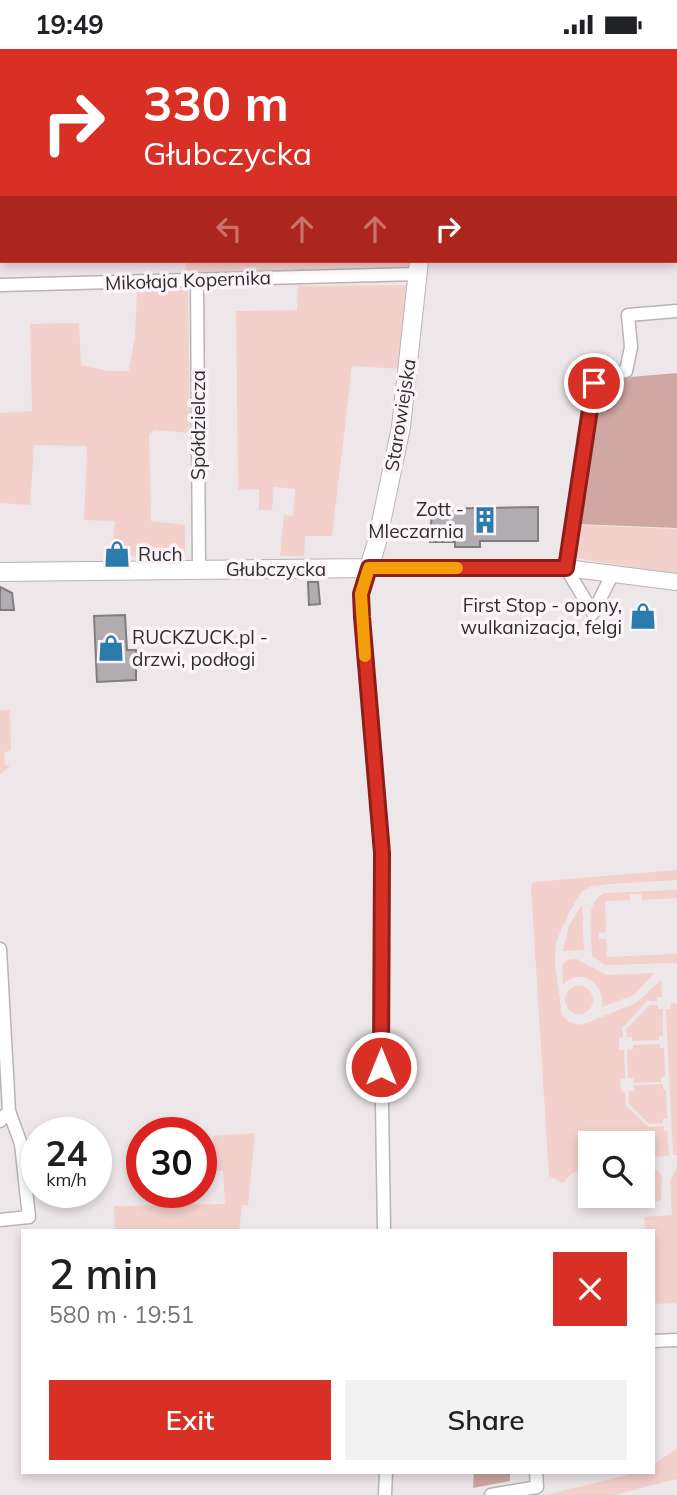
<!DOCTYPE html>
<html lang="en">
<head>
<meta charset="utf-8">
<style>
	:root { --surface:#fff; --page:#f2f2f2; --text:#202124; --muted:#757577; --accent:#d93025 }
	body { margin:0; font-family:Mulish,sans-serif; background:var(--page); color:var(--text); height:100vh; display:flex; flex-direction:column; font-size:26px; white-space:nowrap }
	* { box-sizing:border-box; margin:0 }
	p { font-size:23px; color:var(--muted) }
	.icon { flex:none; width:38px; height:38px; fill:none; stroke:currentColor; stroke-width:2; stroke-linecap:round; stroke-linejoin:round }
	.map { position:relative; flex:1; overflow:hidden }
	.side { position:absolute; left:21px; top:1180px; width:634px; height:245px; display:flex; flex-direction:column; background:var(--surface); border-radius:0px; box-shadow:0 4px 10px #0003 }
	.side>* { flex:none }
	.guide { position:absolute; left:0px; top:0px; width:677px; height:214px; box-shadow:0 4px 10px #0003; background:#d93025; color:#fff; overflow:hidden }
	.buttons { position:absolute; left:578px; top:1082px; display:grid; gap:14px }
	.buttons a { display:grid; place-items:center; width:77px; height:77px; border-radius:0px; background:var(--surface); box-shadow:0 4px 10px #0003; font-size:35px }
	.speed { position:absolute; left:21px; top:1068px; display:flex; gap:14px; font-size:35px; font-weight:700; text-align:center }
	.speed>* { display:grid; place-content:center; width:91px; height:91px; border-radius:50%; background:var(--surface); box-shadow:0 4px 10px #0003; line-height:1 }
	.speed small { font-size:18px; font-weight:400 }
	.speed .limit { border:10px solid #d22; background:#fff; color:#111 }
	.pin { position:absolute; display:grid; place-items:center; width:60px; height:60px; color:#fff; margin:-30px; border:4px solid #fff; border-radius:50%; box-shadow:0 2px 7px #0007 }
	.me { position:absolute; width:77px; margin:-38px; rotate:0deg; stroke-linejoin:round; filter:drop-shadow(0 0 5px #0008) }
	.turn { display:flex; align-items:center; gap:24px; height:147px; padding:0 28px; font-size:32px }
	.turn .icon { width:91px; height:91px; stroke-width:2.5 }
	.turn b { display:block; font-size:49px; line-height:60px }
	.lanes { display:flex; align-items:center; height:66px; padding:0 28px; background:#0003; justify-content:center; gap:35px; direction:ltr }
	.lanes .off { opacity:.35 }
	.round { display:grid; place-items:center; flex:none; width:74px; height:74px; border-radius:0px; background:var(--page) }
	.headline { display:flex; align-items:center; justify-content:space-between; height:119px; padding:0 28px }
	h1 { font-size:42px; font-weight:600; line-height:52px }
	.action { display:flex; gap:14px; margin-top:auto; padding:14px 28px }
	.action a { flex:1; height:80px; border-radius:0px; background:var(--accent); color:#fff; font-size:28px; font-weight:600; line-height:80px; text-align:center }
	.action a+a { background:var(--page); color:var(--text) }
	.status { display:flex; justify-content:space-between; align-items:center; height:49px; padding:0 35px; background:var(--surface); direction:ltr }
	.status svg { height:19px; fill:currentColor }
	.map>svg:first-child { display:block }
</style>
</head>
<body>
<div class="status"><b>19:49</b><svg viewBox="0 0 49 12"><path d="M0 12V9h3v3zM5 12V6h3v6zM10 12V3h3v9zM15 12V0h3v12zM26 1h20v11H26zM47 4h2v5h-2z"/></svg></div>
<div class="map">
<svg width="677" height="1446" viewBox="0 0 677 1446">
	<rect width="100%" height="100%" fill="#eee7ea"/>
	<path fill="#f3d0cb" d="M186,212h223l-1,6 -222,9z
		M409,236l-9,84 -48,-3 -20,170h-27l-1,20h-24l4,-41 9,1 2,-27 -21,-2 -2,23h-13v-21l-21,1 -2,-179 61,-1 1,-24z
		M188,241l2,143 -36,-3 -5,4 2,87 34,4v34l-40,-6h-6l-1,3h-26l3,-35 -31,-1 3,-74 -53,-1 -4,60 -30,-2v-90l32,-2 -2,-87 49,-1 2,42 27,6h21l6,-36 2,-44z
		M577,476l100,4v45l-102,-16z
		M0,661h10l1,41 -7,1 1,13 5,1 -10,9z
		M677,821v10l-67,4 -18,2 -10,5 -11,18 -15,33 -1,21 7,52 7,7 10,3 10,-3 47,-19 25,-23 1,17h-5v4h-10l-25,27 1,9 -4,1v12h5l1,28 -5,1 1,12 4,1 1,14 23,21 15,-1v5h3l2,25 -27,1v-14h-52v26l-18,4 -9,10 -14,-7 -18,-289 2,-5z
		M677,841v8l-35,2 -1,-6h-11v6l-25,1 1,31 -7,1v6h7l1,18 70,-3v9l-72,2 -13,-9c0,-21 -9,-54 13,-63z
		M582,855l2,46 -21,1 5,-23z
		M577,910l29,16 48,-2 -20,22 -32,12c4,-22 -22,-42 -39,-22l-1,-20 5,-5z
		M565 951a14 14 0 1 1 28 0a14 14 0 1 1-28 0Z
		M671,954h6v152h-4l-7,-146h5z
		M650,956h8v4h5v26l-4,1v4l-27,1v-4h-5l-1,-8z
		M660,995v4h4l1,29h-4v5l-27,1 -1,-5h-5l-1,-28 6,-1v-4z
		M663,1035v5l3,1 1,29h-4v4l-14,1 -20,-20v-13h5v-6z
		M255,1084l-7,72h-6l-3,25h-124l-1,-24 111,-2 -2,-33h-9l-1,-35z
		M650,1116l12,10 -1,25 -11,4 -10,-3 -3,-6h5v-28z
		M677,1118v136l-24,1v-74h-8l-1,-13 28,-2 -2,-34z
		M677,1400v30l-63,16h-68l93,-23h14v-8z"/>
	<path fill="#d0a7a2" d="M677,324v155l-100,-4 21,-139 8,-6z
		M474,1423h36v9l-37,7z"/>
	<path fill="#b0acb0" stroke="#807c80" stroke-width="2" d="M538,458v34h-58v6h-25v-5h-25l2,-33z
		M308,533h10l2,22 -11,1z
		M0,538l12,6 2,17h-14z
		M125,566l2,35h9v30l-39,2 -3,-66z"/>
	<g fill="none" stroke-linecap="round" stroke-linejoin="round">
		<defs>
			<path id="minor" d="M197,231l2,290
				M0,236l418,-11
				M369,519l-6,17 -2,17 21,251 -1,190 3,187
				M593,564l-27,-45 28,-185 13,-8 19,-4 5,-24 -3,-32 49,-4
				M593,564l20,-40
				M0,1072l9,-10 -9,-162
				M0,1171l29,-3 -8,-73 -12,-33
				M653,1292l24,-1
				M385,1446l1,-23
				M491,1446l46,-8 -1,-15"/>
			<path id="secondary" d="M369,519h197l111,14"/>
			<path id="primary" d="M432,2v-2
				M0,523l369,-4 8,-26 24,-115 18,-166"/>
		</defs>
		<use href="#minor" stroke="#b9b3b6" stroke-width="15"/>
		<use href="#secondary" stroke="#b9b3b6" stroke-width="18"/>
		<use href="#primary" stroke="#b9b3b6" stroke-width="20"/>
		<use href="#minor" stroke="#fff" stroke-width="12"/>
		<use href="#secondary" stroke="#fff" stroke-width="16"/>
		<use href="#primary" stroke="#fff" stroke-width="18"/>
	</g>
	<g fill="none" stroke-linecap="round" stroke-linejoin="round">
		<defs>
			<path id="route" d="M381,1018l1,-214 -20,-236 -1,-23 8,-26h197l28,-185"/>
		</defs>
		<use href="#route" stroke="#8d1f18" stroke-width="18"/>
		<use href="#route" stroke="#d93025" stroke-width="12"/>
		<path stroke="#f59e0b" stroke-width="12" d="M365,607l-4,-62 8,-26h88"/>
	</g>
	<defs>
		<symbol id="building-bare" viewBox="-9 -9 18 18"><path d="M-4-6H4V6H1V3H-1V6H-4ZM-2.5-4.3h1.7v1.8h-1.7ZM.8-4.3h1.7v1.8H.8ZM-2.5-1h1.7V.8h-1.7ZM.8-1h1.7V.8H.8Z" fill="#2b7bac" stroke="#fbf4f8" stroke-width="2.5" paint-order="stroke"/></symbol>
		<symbol id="shop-bare" viewBox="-9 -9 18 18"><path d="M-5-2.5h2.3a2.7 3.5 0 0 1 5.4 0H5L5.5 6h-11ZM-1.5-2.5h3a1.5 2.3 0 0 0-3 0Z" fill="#2b7bac" stroke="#fbf4f8" stroke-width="2.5" paint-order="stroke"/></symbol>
	</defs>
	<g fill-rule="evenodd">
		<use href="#building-bare" x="466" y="452" width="38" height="38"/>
		<use href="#shop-bare" x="98" y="486" width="38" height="38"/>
		<use href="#shop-bare" x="624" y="548" width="38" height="38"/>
		<use href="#shop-bare" x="92" y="580" width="38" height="38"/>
	</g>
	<g text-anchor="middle" stroke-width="7" stroke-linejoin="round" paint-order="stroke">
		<g font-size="19" fill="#302d2f" stroke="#fbf4f8">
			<text transform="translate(188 231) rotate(-2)" y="7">Mikołaja Kopernika</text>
			<text transform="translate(400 366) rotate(-81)" y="7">Starowiejska</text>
			<text transform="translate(198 376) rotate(-90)" y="7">Spółdzielcza</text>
			<text x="276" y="527">Głubczycka</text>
		</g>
		<g font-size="19" fill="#302d2f" stroke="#fbf4f8" text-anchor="end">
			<text x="464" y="467">Zott -<tspan x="464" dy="22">Mleczarnia</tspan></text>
			<text x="138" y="512" text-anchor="start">Ruch</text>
			<text x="622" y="563">First Stop - opony,<tspan x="622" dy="22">wulkanizacja, felgi</tspan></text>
			<text x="132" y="595" text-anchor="start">RUCKZUCK.pl -<tspan x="132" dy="22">drzwi, podłogi</tspan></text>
		</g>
	</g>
</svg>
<div class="buttons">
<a><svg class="icon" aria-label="search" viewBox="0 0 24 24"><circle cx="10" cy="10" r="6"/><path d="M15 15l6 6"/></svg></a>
</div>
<div class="speed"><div>24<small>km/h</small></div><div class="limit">30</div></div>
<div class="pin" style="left:594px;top:334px;background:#d93025"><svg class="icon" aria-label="arrive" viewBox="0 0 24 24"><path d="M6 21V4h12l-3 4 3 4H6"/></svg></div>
<svg class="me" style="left:381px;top:1018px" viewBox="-20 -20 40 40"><circle r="17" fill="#d93025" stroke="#fff" stroke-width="3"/><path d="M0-11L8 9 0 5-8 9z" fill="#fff"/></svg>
<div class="guide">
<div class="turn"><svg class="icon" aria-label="right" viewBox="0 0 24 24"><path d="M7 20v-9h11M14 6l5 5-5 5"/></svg><div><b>330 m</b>Głubczycka</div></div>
<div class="lanes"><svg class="icon off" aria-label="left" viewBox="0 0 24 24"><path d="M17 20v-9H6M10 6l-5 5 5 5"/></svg><svg class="icon off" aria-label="ahead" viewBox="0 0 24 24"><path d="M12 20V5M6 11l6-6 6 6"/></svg><svg class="icon off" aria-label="ahead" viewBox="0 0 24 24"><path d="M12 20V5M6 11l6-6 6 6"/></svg><svg class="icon" aria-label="right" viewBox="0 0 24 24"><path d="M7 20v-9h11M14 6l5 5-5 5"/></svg></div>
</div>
<section class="side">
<div class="headline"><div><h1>2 min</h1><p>580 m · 19:51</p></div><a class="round" style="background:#d93025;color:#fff"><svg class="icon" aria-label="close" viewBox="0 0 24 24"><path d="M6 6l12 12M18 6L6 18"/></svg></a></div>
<div class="action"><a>Exit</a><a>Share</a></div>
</section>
</div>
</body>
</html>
